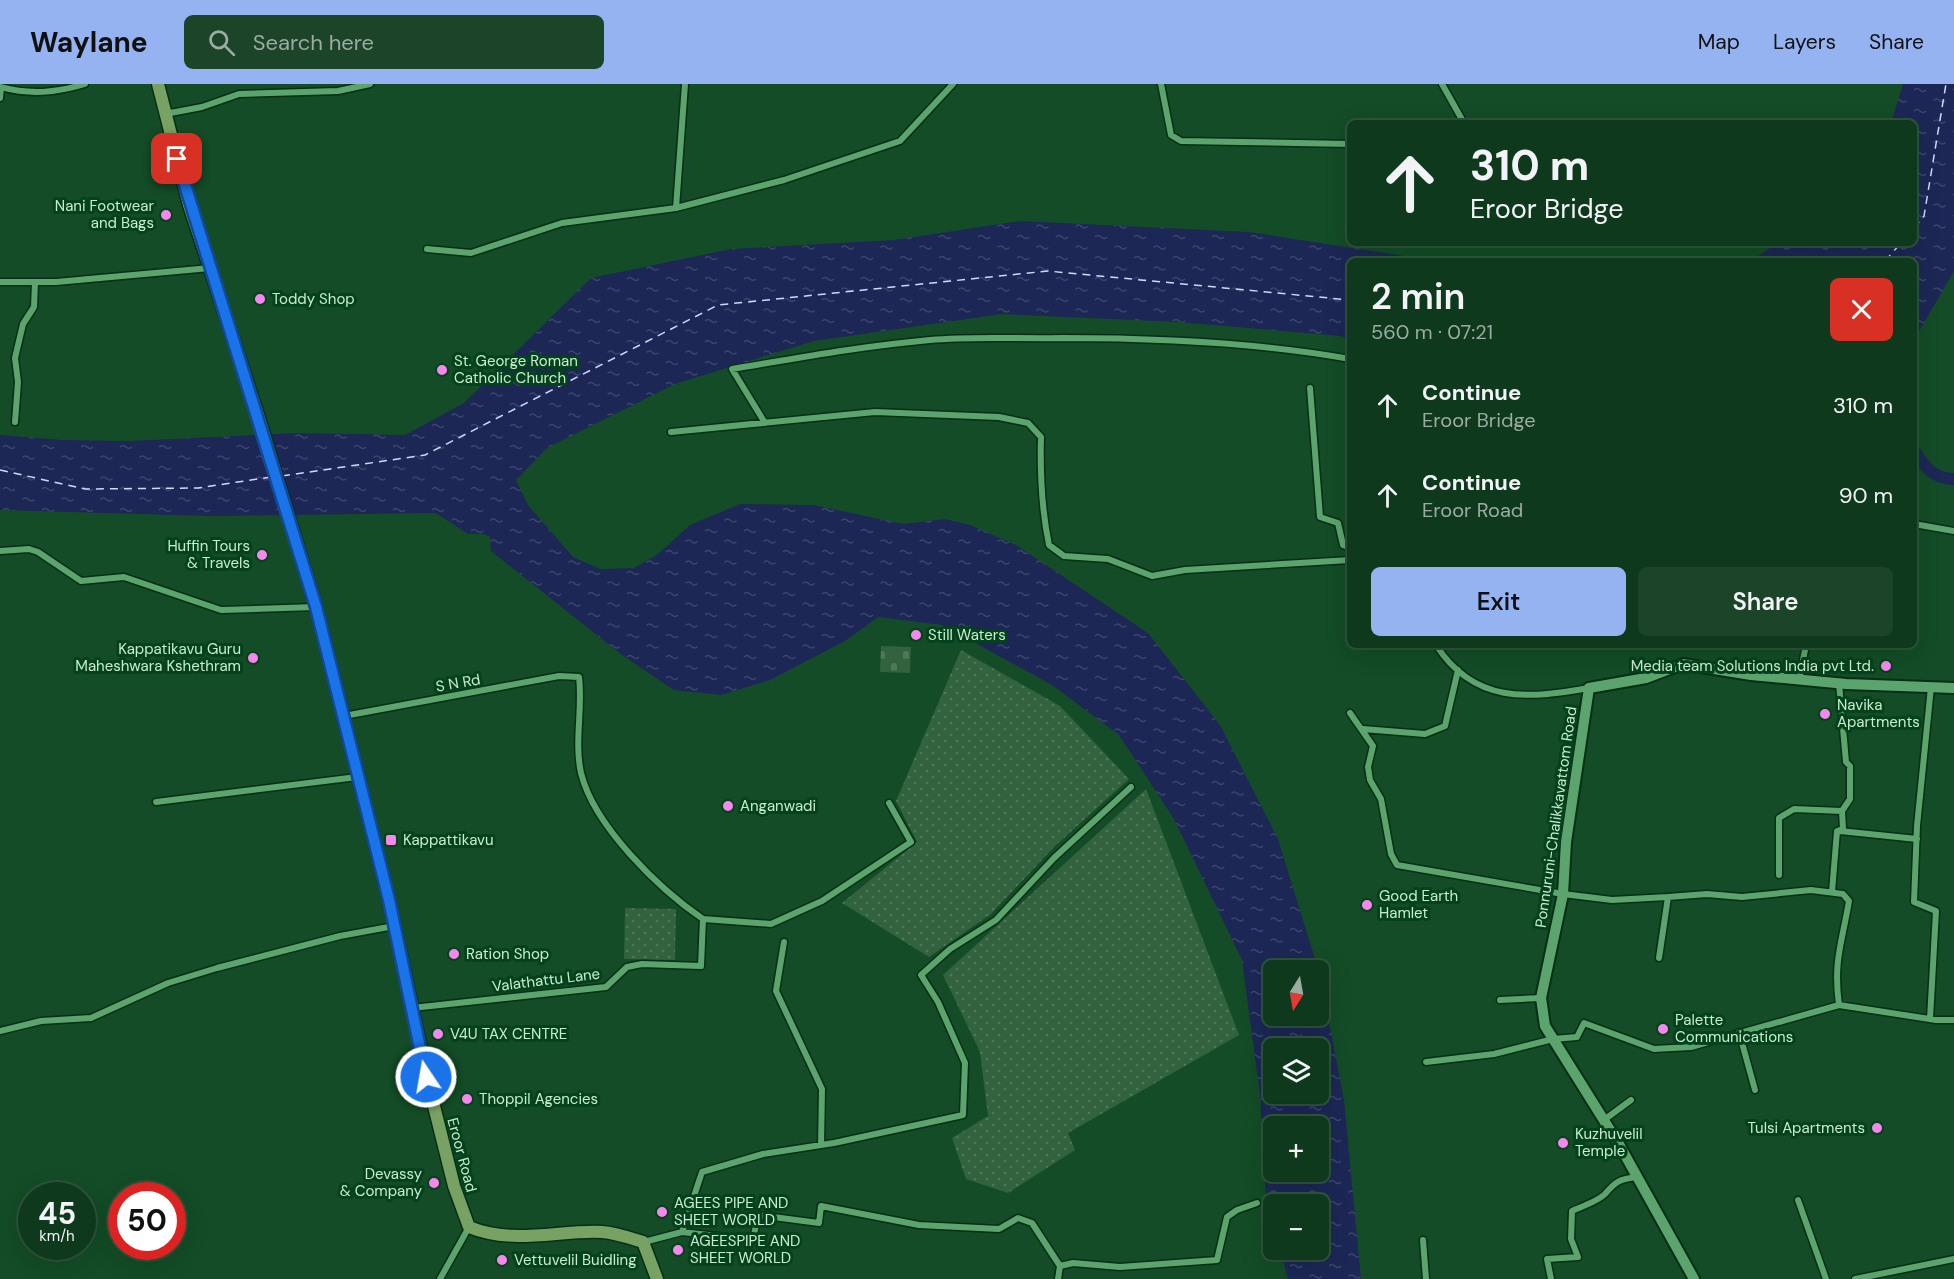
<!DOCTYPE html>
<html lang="en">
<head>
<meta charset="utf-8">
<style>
	:root { --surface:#0e391c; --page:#1c4429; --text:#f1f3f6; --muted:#9baca3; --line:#2e533b; --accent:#95b2f1 }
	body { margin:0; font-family:"DM Sans",sans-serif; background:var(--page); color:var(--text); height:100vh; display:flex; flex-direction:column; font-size:22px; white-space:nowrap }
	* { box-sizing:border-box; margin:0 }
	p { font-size:20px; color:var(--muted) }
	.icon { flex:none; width:33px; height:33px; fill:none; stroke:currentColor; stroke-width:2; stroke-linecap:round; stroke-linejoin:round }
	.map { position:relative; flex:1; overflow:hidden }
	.sheet { position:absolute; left:1347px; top:174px; width:570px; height:390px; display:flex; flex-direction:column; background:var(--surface); border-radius:9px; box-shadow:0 6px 24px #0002,0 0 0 2px var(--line) }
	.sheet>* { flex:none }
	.guide { position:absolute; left:1347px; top:36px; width:570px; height:126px; border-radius:9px; box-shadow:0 6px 24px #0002,0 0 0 2px var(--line); background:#0e391c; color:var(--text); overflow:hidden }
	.needle { width:39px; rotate:191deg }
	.buttons { position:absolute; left:1263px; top:876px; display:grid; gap:12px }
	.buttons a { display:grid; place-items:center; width:66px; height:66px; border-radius:9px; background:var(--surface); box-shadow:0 6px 24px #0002,0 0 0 2px var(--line); font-size:30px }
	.speed { position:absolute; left:18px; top:1098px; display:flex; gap:12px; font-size:30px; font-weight:700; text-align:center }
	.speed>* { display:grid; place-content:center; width:78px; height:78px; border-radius:50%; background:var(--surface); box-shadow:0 6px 24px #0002,0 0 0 2px var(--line); line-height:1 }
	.speed small { font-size:15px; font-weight:400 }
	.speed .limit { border:9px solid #d22; background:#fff; color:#111 }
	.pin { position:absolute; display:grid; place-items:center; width:51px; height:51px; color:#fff; margin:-26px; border-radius:12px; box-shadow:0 3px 9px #0006 }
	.me { position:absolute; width:66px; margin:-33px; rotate:348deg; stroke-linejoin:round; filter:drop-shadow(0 0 4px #0008) }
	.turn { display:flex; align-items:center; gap:21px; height:126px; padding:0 24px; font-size:27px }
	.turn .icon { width:78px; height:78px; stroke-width:2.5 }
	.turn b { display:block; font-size:42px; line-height:51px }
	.round { display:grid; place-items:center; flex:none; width:63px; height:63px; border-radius:9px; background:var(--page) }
	.headline { display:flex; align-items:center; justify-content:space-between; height:102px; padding:0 24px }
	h1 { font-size:36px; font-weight:600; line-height:45px }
	.action { display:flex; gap:12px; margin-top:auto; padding:12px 24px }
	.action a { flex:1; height:69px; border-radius:9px; background:var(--accent); color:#111; font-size:24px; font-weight:600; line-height:69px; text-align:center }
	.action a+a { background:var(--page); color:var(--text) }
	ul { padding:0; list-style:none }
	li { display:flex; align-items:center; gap:18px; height:90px; padding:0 24px }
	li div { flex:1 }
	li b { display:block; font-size:22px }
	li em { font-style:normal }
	header { display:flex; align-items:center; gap:36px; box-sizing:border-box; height:84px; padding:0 30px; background:var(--accent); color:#111 }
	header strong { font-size:28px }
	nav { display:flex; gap:33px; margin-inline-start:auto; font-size:21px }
	.search { width:420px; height:54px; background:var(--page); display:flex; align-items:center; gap:15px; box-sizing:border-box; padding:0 21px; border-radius:9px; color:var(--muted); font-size:22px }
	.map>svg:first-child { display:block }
</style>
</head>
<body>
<header>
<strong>Waylane</strong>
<div class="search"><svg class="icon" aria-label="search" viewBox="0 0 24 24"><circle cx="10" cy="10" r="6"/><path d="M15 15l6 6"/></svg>Search here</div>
<nav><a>Map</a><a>Layers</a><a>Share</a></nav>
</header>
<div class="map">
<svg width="1954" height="1195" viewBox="0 0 1954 1195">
	<defs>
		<pattern id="grass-dots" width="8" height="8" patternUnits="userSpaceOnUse" patternTransform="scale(1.5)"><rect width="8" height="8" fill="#32623e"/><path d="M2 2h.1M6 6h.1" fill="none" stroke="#4e7959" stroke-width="1.8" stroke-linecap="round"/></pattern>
		<pattern id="cemetery-stones" width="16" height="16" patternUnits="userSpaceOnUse" patternTransform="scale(1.5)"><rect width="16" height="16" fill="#32623e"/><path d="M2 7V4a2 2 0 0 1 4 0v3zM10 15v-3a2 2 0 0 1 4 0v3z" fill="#4e7959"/></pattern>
		<pattern id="water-ripples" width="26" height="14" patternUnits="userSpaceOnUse" patternTransform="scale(1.5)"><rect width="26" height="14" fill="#1c2755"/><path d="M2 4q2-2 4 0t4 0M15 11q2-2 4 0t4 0" fill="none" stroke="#3c466c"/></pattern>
	</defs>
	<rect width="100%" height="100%" fill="#134c26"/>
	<path fill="url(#grass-dots)" d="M961,566l99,56 69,73 -75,68 -63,67 -62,43 -87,-54 75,-61 -21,-41z
		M1146,705l93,246 -171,98 7,17 -67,43 -42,-14 -14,-41 36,-22 -8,-64 -37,-77z
		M625,824l51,1 -1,51 -51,-1z"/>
	<path fill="url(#cemetery-stones)" d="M881,562l30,1 -1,26 -30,-1z"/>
	<path fill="url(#water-ripples)" fill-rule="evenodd" d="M1903,0h51v187l-40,69v-79h-164l28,-18h136v-120h-23z
		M1020,137l229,11 188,29h-87v79l-9,-4 -164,-14 -175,-8 -188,27 -139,43 -128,64 -31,32 12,25 45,52 27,12 34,-1 24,-14 32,-29 50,-21 74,1 89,19 42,-5 25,6 46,20 132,88 72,92 58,114 42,136 24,125 17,179h-73l-8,-29h38v-46h-44l-1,23 -7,-24 -6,-108 -18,-135 -68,-141 -55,-84 -67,-50 -110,-60 -64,-8 -33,24 -75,39 -49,15 -47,-5 -52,-35 -131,-104 -1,-14 -6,-3h-16l-32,-21 -226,3 -210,-6v-75l63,5 67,1 166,-8 109,2 59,-32 127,-125 140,-29 163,-9zM1274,886h44v46h-44zM1274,964h44v46h-44zM1274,1042h44v46h-44z"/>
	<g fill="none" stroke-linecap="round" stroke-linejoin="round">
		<path stroke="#1c2755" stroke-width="12" d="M1914,366c10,16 19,29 40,29"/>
		<path stroke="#d0dbfb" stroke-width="1.5" stroke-dasharray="8 6" stroke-linecap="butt" d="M1914,144l10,-12 22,-132
			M1885,177l16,-18
			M0,386l85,19 113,-1 73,-11
			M282,392l143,-21 293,-150 330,-34 302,29"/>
		<defs>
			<path id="minor" d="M1161,0l10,51 10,6 169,3
				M1442,0l22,39
				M0,3c30,8 55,6 85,-3
				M0,14l1,-10
				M165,30l37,-7 37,-13 99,-3 32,-7
				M676,124l9,-124
				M427,165l44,4 91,-30 114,-15 108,-28 116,-39 53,-57
				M0,198h56l154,-14
				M1310,304l10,129 18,6 5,22 7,3
				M15,338l3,-40 -3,-24 8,-34 11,-17 1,-25
				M765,339l-33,-54c66,-11 131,-23 198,-29 44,-4 87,-1 131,-2 96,0 195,4 289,21
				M671,348l204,-20 124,5 29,6 13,14c-1,35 1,74 8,108l15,11 44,3 44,17 33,-6 165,-10
				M1914,440l40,7
				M0,467l29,-2 9,3 43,29 43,-4 97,33 95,-3
				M1436,561c38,59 92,54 153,43
				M1799,596l7,-35
				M1839,599l7,79 4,4v33l-8,12
				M1350,629l23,33 -5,21 2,13 11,19 10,55 6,11 166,29 49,6 56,-3
				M344,632l215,-40 20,1c4,32 -5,64 2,96 13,53 78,116 122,146l-2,47 -59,-2 -15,3 -21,20 -194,21
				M1363,645l62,5 20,-8 13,-56
				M156,718l201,-25
				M1840,747l77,8
				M1779,791v-57l15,-9 48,2 1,18 -6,2 -5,61
				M703,835l68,5 51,-23 89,-59 -22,-39
				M784,858l-8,49 46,98 -1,56
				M1659,874l9,-61 39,-3 35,3 69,-7 32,4 6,7c-7,42 -16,60 -10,104
				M1500,916l41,-2
				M1930,935l6,-108 -22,-9 3,-76 14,-139
				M0,947l41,-10 50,-3 77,-35 49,-15 123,-32 54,-10
				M1739,948l16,58
				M1426,978l68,-8 59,-15 24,-2 7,-14 70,26 37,-2 148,-42 97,15h18
				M1604,1036l27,-20
				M1798,1116l28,79
				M682,1148l71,8 5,-25 61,8 2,-17 98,19 80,4 19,-11 14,5 28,43
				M1423,1156l3,39
				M644,1158l38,-10 20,-60 61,-18 71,-11 129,-28 2,-52 -27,-61 -17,-27 29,-26 46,-29 58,-62 77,-71
				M440,1195l29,-52
				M1058,1195l2,-13 13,-3 47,4 97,-7 10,-43 10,-7 20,-7
				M1551,1195l-4,-20 31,-2 -7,-18 1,-28c9,-4 26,-10 33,-17 11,-13 15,-15 32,-17
				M1855,1195l99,-20"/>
			<path id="tertiary" d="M1694,1195l-74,-133 -75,-120 -4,-28 22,-104 3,-52 23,-154 57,-10 37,-14 68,11 95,9 108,4"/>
			<path id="secondary" d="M158,0l31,121 70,213 57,189 73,293 40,186 25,100 15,41c44,18 88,3 133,5 14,1 28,6 41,10l14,37"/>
		</defs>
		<use href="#minor" stroke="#072f15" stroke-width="9"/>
		<use href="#tertiary" stroke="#072f15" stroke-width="14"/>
		<use href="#secondary" stroke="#072f15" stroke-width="15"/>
		<use href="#minor" stroke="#5ca46d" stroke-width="6"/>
		<use href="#tertiary" stroke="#5ca46d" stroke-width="10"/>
		<use href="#secondary" stroke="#78a264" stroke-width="12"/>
	</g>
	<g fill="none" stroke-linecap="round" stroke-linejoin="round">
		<defs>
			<path id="route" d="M177,75l139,448 73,293 37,177"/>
		</defs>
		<use href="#route" stroke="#114b97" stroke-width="15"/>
		<use href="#route" stroke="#1a73e8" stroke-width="10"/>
	</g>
	<g fill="#f688ed" stroke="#04421c" stroke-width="2">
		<circle cx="166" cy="131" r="6"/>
		<circle cx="260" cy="215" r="6"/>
		<circle cx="442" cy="286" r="6"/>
		<circle cx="262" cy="471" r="6"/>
		<circle cx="916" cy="551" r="6"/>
		<circle cx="253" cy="574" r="6"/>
		<circle cx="1886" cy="582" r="6"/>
		<circle cx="1825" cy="630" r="6"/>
		<circle cx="728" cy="722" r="6"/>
		<rect x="385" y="750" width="12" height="12" rx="3"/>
		<circle cx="1367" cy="821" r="6"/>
		<circle cx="454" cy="870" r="6"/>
		<circle cx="1663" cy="945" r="6"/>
		<circle cx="438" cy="950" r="6"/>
		<circle cx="467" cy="1015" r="6"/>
		<circle cx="1877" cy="1044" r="6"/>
		<circle cx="1563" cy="1059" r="6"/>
		<circle cx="434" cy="1099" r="6"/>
		<circle cx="662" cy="1128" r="6"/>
		<circle cx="678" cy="1166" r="6"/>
		<circle cx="502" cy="1176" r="6"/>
	</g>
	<g text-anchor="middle" stroke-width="6" stroke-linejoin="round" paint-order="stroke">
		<g font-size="15" fill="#c8eccf" stroke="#04421c" text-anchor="start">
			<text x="154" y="127" text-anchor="end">Nani Footwear<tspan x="154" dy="17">and Bags</tspan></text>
			<text x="272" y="220">Toddy Shop</text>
			<text x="454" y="282">St. George Roman<tspan x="454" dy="17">Catholic Church</tspan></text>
			<text x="250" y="467" text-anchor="end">Huffin Tours<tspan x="250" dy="17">&amp; Travels</tspan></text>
			<text x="928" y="556">Still Waters</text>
			<text x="241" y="570" text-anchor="end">Kappatikavu Guru<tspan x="241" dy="17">Maheshwara Kshethram</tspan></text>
			<text x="1874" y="587" text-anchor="end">Media team Solutions India pvt Ltd.</text>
			<text x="1837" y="626">Navika<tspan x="1837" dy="17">Apartments</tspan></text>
			<text x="740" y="727">Anganwadi</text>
			<text x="403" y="761">Kappattikavu</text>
			<text x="1379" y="817">Good Earth<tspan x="1379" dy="17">Hamlet</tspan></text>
			<text x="466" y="875">Ration Shop</text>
			<text x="1675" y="941">Palette<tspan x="1675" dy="17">Communications</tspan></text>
			<text x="450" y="955">V4U TAX CENTRE</text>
			<text x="479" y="1020">Thoppil Agencies</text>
			<text x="1865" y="1049" text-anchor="end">Tulsi Apartments</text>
			<text x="1575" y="1055">Kuzhuvelil<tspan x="1575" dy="17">Temple</tspan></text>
			<text x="422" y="1095" text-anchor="end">Devassy<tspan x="422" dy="17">&amp; Company</tspan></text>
			<text x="674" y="1124">AGEES PIPE AND<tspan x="674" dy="17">SHEET WORLD</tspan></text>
			<text x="690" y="1162">AGEESPIPE AND<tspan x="690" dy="17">SHEET WORLD</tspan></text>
			<text x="514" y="1181">Vettuvelil Buidling</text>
		</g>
		<g font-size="15" fill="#c8eccf" stroke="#04421c">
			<text transform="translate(458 599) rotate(-10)" y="5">S N Rd</text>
			<text transform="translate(1556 733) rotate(-82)" y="5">Ponnuruni-Chalikkavattom Road</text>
			<text transform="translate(546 896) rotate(-7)" y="5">Valathattu Lane</text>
			<text transform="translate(462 1071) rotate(75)" y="5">Eroor Road</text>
		</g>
	</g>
</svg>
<div class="buttons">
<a><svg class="needle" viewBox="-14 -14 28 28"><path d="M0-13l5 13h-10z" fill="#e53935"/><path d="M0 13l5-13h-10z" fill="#9baca3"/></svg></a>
<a><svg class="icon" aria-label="layers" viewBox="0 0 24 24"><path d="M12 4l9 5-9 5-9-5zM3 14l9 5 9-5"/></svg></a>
<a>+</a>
<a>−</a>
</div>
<div class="speed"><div>45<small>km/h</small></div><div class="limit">50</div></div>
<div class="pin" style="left:177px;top:75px;background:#d93025"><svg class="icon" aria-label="arrive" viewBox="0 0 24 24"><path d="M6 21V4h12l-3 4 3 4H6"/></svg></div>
<svg class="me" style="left:426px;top:993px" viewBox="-20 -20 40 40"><circle r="17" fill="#1a73e8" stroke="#fff" stroke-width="3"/><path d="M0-11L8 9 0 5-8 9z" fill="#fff"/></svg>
<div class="guide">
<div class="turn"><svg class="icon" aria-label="ahead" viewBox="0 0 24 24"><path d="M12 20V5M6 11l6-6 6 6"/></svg><div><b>310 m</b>Eroor Bridge</div></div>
</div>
<section class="sheet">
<div class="headline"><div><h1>2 min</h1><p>560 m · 07:21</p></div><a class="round" style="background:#d93025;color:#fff"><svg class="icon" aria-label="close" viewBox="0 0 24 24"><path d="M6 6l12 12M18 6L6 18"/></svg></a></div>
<ul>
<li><svg class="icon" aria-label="ahead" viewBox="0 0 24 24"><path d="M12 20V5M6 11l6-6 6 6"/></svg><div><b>Continue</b><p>Eroor Bridge</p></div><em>310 m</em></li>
<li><svg class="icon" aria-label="ahead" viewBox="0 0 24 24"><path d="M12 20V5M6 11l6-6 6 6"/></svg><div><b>Continue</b><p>Eroor Road</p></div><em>90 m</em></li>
</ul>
<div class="action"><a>Exit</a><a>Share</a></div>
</section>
</div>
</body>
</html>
